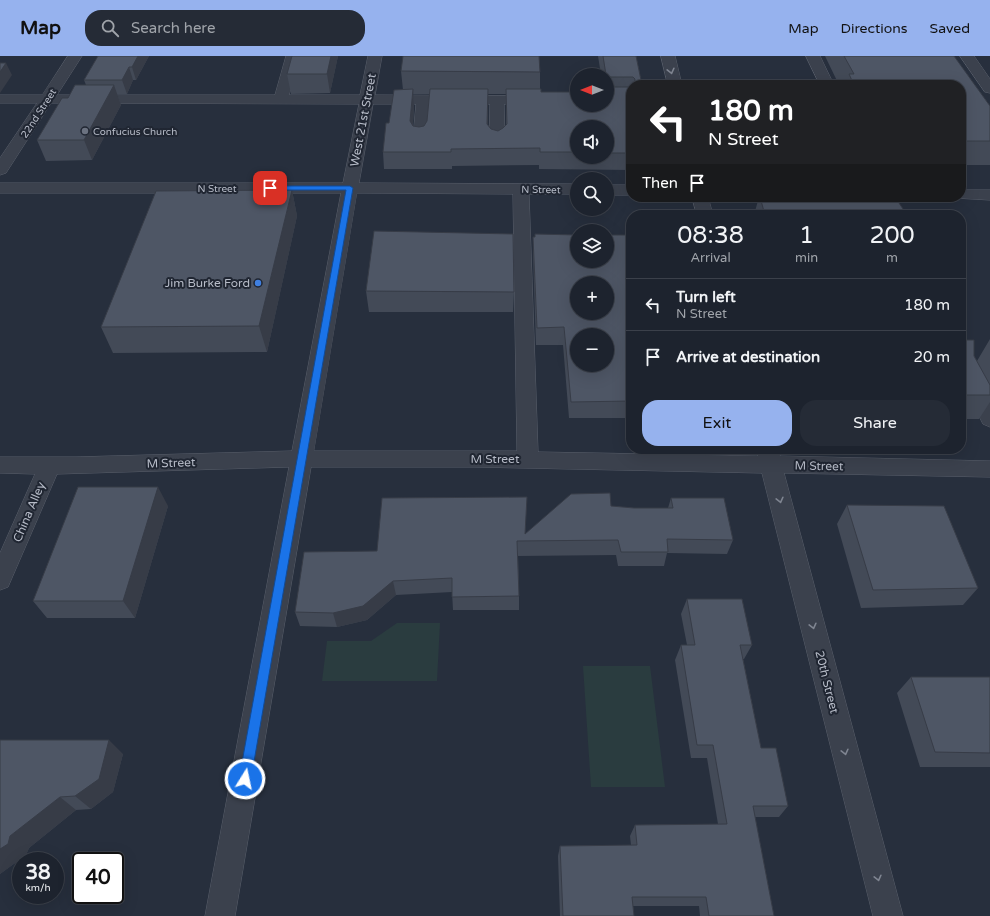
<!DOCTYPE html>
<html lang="en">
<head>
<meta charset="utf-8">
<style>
	:root { --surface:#1d232e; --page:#252b36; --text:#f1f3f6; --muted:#a0a4aa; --line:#3b404a; --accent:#96b2ee }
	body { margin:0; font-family:"Varela Round",sans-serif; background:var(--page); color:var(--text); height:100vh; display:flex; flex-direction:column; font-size:15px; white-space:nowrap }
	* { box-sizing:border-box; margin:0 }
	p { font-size:13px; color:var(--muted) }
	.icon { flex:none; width:22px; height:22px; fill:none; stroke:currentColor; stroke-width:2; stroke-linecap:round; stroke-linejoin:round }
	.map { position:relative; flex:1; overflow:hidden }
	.side { position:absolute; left:626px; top:154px; width:340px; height:244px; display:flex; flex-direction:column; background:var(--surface); border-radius:16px; box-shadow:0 4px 16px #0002,0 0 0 1px var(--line) }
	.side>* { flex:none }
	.banner { position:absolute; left:626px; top:24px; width:340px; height:122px; border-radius:16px; box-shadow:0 4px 16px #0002,0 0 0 1px var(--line); background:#202124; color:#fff; overflow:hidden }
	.needle { width:26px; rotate:270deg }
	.buttons { position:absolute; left:570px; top:12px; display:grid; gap:8px }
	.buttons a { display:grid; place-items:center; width:44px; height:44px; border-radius:50%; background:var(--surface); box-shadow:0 4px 16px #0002,0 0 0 1px var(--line); font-size:20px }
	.speed { position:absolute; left:12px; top:796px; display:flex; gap:8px; font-size:20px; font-weight:700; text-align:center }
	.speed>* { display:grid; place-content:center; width:52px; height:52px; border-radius:50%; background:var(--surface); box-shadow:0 4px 16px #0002,0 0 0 1px var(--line); line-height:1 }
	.speed small { font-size:10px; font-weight:400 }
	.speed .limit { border:2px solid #111; border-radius:6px; background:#fff; color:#111 }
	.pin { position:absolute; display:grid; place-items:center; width:34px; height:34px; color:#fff; margin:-17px; border-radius:8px; box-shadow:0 2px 6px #0006 }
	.me { position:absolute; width:44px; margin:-22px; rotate:10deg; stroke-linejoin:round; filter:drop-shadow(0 0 3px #0008) }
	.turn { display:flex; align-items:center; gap:14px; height:84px; padding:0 16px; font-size:18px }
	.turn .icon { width:52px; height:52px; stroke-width:2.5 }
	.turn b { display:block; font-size:28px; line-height:34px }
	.then { display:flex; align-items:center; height:38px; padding:0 16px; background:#0003; gap:8px; font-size:15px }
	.eta { display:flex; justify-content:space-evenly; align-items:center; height:68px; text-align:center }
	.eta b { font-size:24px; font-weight:600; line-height:28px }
	.primary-button { display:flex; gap:8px; margin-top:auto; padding:8px 16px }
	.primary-button a { flex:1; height:46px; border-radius:16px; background:var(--accent); color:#111; font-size:16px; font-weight:600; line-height:46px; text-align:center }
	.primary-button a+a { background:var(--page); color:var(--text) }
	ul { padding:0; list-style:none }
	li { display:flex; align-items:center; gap:12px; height:52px; padding:0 16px; border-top:1px solid var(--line) }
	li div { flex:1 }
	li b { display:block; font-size:15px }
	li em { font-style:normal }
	header { display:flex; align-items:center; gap:24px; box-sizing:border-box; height:56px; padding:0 20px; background:var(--accent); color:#111 }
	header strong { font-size:19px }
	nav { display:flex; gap:22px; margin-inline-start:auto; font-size:14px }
	.search { width:280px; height:36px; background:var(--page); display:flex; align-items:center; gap:10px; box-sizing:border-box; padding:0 14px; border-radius:16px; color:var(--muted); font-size:15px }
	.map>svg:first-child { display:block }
</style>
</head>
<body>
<header>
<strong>Map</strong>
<div class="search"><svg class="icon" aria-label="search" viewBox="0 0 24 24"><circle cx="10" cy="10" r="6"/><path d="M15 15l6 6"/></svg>Search here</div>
<nav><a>Map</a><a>Directions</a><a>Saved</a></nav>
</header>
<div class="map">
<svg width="990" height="860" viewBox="0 0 990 860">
	<rect width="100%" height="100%" fill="#272f3d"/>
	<path fill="#2a3c3f" d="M397,567h43l-3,58h-115l5,-40h44z
		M583,610h67l15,121h-74z"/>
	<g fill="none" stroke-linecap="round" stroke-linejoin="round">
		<defs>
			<path id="minor" d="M68,0h14l-25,39h218l11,-39h14l-11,39h71l8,-39h14l-7,39 202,1v8h-73l1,37 -3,3 -5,2 -5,-2 -3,-3 1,-37h-60l-3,34 -2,3 -5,1 -5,-1 -2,-3 3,-34h-43l-14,79 218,1v10h-48l9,258 220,4 -2,-7h22l2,7 210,5v16l-206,-4 119,443h-30l-111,-443 -287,-6h-164l-76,449h-30l84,-449 -232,7 -49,113 -8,3v-37l35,-79 -35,-1v-16h76l216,-6 49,-258h-341v-10h343l16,-79 -308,-1 -45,70 -6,2v-17l37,-55h-37v-8h42zM357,137l156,1 4,257h-203z
				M661,0h14l7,29h-14z
				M806,0h14l14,29h-14z
				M960,0h14l16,23v14l-5,-1z
				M607,129h24v10h-24z
				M961,134h29v10l-35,-2 -1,-1h7z
				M692,141h16l5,18h-16z
				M961,297l7,2 22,43v29l-7,-3 -22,-44z"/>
		</defs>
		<use href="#minor" stroke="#595f6b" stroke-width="1"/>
		<use href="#minor" fill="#3b414d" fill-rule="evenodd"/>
	</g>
	<path fill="#434a57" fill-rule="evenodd" d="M98,0h51l-13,24h-3l-6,14h-10l4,11 -29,55 -46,1 -9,-21 31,-42 18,-13 -2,-5z
		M338,0l-8,37 -39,1 -4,-20z
		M598,0h38l6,29h-11v85l-92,-1v-4l-87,1v3h-68l-1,-17 6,-29 14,-33 -2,-19 139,1v17l1,3 66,13v-30h-6zM413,38h17l-3,27 -3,5 -5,1 -6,-1v-1l1,-19zM488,38h18v31l-3,3 -5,3 -7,-2 -3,-4zM577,71h30v30h-30z
		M825,0h129l36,50v59h-29v-80h-122z
		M292,134l5,26 -30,136 -154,1 -12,-26z
		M759,141h136l12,18h-153z
		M631,179v183h-62l-6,-73h-27l-3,-91v-17z
		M366,235l148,1 -1,20h-144z
		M961,276l16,29 13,-22v63l-11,17h-18z
		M671,442l62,42 -6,14 -60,-1 -3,13h-46l-2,-11 -98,1 1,40v14h-66l-1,-18 -56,3 -29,25 -30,7 -37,-1 -5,-14 82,-61 148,-17 86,-28 23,2h34z
		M847,449l131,83 -15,17 -102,3 -24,-84z
		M168,450l-33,112h-88l-14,-17z
		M687,543l65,46 -8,14h-1l18,89 27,58 -9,11h-24l19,99h-74l-1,-10h-66l1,10h-74l-2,-60 2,-10 71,-1 -1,-9 5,-11 83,-1 -11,-66h-16l-16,-98 6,-15h6l-6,-31z
		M911,621h79v90h-70l-23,-74z
		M0,684l123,14 -10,38 -22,17 -15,1 -47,38 -3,7 -26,19z"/>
	<path fill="#373c47" d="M138,0h11l-13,24 -4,-13z
		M331,0h7l-8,37 -3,-19z
		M6,7l6,12 -12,18v-21z
		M129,11l4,13 -6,14 -5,-14z
		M609,21l-2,16v-14z
		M114,29l7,20 -29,55 -8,-20z
		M413,33l1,17 -2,32 -2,-17z
		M488,33v52l-1,-17z
		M292,134l5,26 -30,136 -8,-26z
		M158,431l10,19 -33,112 -12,-17z
		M393,525l3,14 -29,25 -30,7 -4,-14z
		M109,684l14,14 -10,38 -22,17 -16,-13z
		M60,741l16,13 -47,38 -3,7 -26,19v-25l10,-13z"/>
	<path fill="#4e5665" stroke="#373c47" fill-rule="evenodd" d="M98,0h40l-6,11h-3l-7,13h-38z
		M292,0h39l-4,18h-40z
		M403,0h136l1,16 -139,-1z
		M603,0h33l6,29h-8l1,-6 -2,-2h-24l-2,2v6v-10h-1z
		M844,0h110l36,50v35h-29v-56h-107l-5,-11h5z
		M0,7h6l-6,9z
		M75,29h39l-30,55h-47l25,-42h6z
		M608,31h23v66h-24v-26h-30v25h-37v-4l-89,1v3h-68l3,-29h3l5,-33 19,-1 -3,32 3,5 6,1 5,-1 3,-5 3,-32h58l-1,35 4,5 7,2 5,-3 4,-4 -1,-35h35v3h36v13h30v-13h1z
		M292,134l-33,136 -158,1 55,-136z
		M760,141h135l12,18h-142z
		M374,175l139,3 1,58 -148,-1z
		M535,178l42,1v26h30v-26h24v166l-60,1 -7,-75 -27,1 -4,-91h2zM577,227h30v30h-30zM577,279h30v30h-30z
		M961,276l4,8h9v16l16,29v10h-29z
		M78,431h80l-35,114h-90z
		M610,437l1,13 23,2h39l-2,-10h53l9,42 -66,-1 1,13h-47l-3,-12 -101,1 2,55 -67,1v-19l-59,3 -30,25 -30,7 -38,-1 9,-60 73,-1 5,-53 145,-1 -2,37 46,-40z
		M847,449l97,1 34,82 -105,2z
		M687,543h55l10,46h-12l21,103h15l12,58h-35l21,110h-65l-3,-19h-74l2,19h-71l-3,-70 77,-1 -2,-20 92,-1 -14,-79h-16l-16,-100h14z
		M911,621h79v76l-55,-1z
		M0,684h109l-10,39 -24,17 -15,1 -50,39 -2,8 -8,5z"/>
	<defs><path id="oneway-chevron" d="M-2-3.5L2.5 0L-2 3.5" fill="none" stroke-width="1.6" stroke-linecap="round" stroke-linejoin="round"/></defs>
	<g stroke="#7f8591">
		<use href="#oneway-chevron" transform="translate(671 15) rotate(76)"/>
		<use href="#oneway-chevron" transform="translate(780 444) rotate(76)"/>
		<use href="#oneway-chevron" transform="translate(813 570) rotate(76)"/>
		<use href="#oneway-chevron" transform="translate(845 696) rotate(76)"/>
		<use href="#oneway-chevron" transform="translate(878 822) rotate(76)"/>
	</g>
	<path fill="#1a73e8" stroke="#114b97" d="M268,130h82l3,2 -102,591 -2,4 -4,2 -4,-2 -2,-4 107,-589h-76l-2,-1z"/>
	<circle fill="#6b7280" stroke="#202632" stroke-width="1.5" cx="85" cy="75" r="4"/>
	<circle fill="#3f7fe0" stroke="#202632" stroke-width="1.5" cx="258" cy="227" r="4"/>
	<g text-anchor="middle" stroke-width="4" stroke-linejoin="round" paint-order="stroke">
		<g font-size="10" fill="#b7bcc8" stroke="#202632">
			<text transform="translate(38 57) rotate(-57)" y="4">22nd Street</text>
			<text x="217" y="136">N Street</text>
			<text transform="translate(541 133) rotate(1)" y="4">N Street</text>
		</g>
		<g font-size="10" fill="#b7bcc8" stroke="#202632" text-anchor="start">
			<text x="93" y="79">Confucius Church</text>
		</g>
		<g font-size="12" fill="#b7bcc8" stroke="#202632">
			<text transform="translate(363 64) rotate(-79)" y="4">West 21st Street</text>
			<text x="495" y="407">M Street</text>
			<text transform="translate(171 407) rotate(-2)" y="4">M Street</text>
			<text transform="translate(819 410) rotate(1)" y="4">M Street</text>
			<text transform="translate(29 456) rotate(-67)" y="4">China Alley</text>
			<text transform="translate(827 626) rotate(76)" y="4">20th Street</text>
		</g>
		<g font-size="12" fill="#b7bcc8" stroke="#202632" text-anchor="end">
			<text x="250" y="231">Jim Burke Ford</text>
		</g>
	</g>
</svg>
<div class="buttons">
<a><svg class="needle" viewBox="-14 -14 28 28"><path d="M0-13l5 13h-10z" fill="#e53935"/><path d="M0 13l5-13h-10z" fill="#a0a4aa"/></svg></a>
<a><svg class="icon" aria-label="sound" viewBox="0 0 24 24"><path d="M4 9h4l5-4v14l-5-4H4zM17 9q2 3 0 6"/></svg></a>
<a><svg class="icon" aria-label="search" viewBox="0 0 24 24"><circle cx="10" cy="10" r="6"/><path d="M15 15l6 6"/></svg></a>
<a><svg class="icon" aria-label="layers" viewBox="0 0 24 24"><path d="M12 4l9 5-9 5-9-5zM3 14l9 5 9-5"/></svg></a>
<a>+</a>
<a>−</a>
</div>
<div class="speed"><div>38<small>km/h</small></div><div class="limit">40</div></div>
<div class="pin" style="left:270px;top:132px;background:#d93025"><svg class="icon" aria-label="arrive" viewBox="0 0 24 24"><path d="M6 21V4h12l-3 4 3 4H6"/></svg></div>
<svg class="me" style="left:245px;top:723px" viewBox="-20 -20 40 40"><circle r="17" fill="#1a73e8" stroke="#fff" stroke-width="3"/><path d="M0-11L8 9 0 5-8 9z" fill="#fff"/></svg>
<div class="banner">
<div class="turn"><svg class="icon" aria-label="left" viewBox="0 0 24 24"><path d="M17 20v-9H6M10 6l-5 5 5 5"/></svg><div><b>180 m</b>N Street</div></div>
<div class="then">Then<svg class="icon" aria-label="arrive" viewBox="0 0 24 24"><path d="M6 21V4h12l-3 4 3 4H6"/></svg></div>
</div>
<section class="side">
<div class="eta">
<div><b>08:38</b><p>Arrival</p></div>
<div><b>1</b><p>min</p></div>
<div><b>200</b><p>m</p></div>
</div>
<ul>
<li><svg class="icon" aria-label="left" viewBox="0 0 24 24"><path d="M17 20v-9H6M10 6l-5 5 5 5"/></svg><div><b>Turn left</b><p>N Street</p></div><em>180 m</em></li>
<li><svg class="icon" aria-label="arrive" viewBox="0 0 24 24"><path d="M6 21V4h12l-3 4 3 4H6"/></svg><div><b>Arrive at destination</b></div><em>20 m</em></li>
</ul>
<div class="primary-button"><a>Exit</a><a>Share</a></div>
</section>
</div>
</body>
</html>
